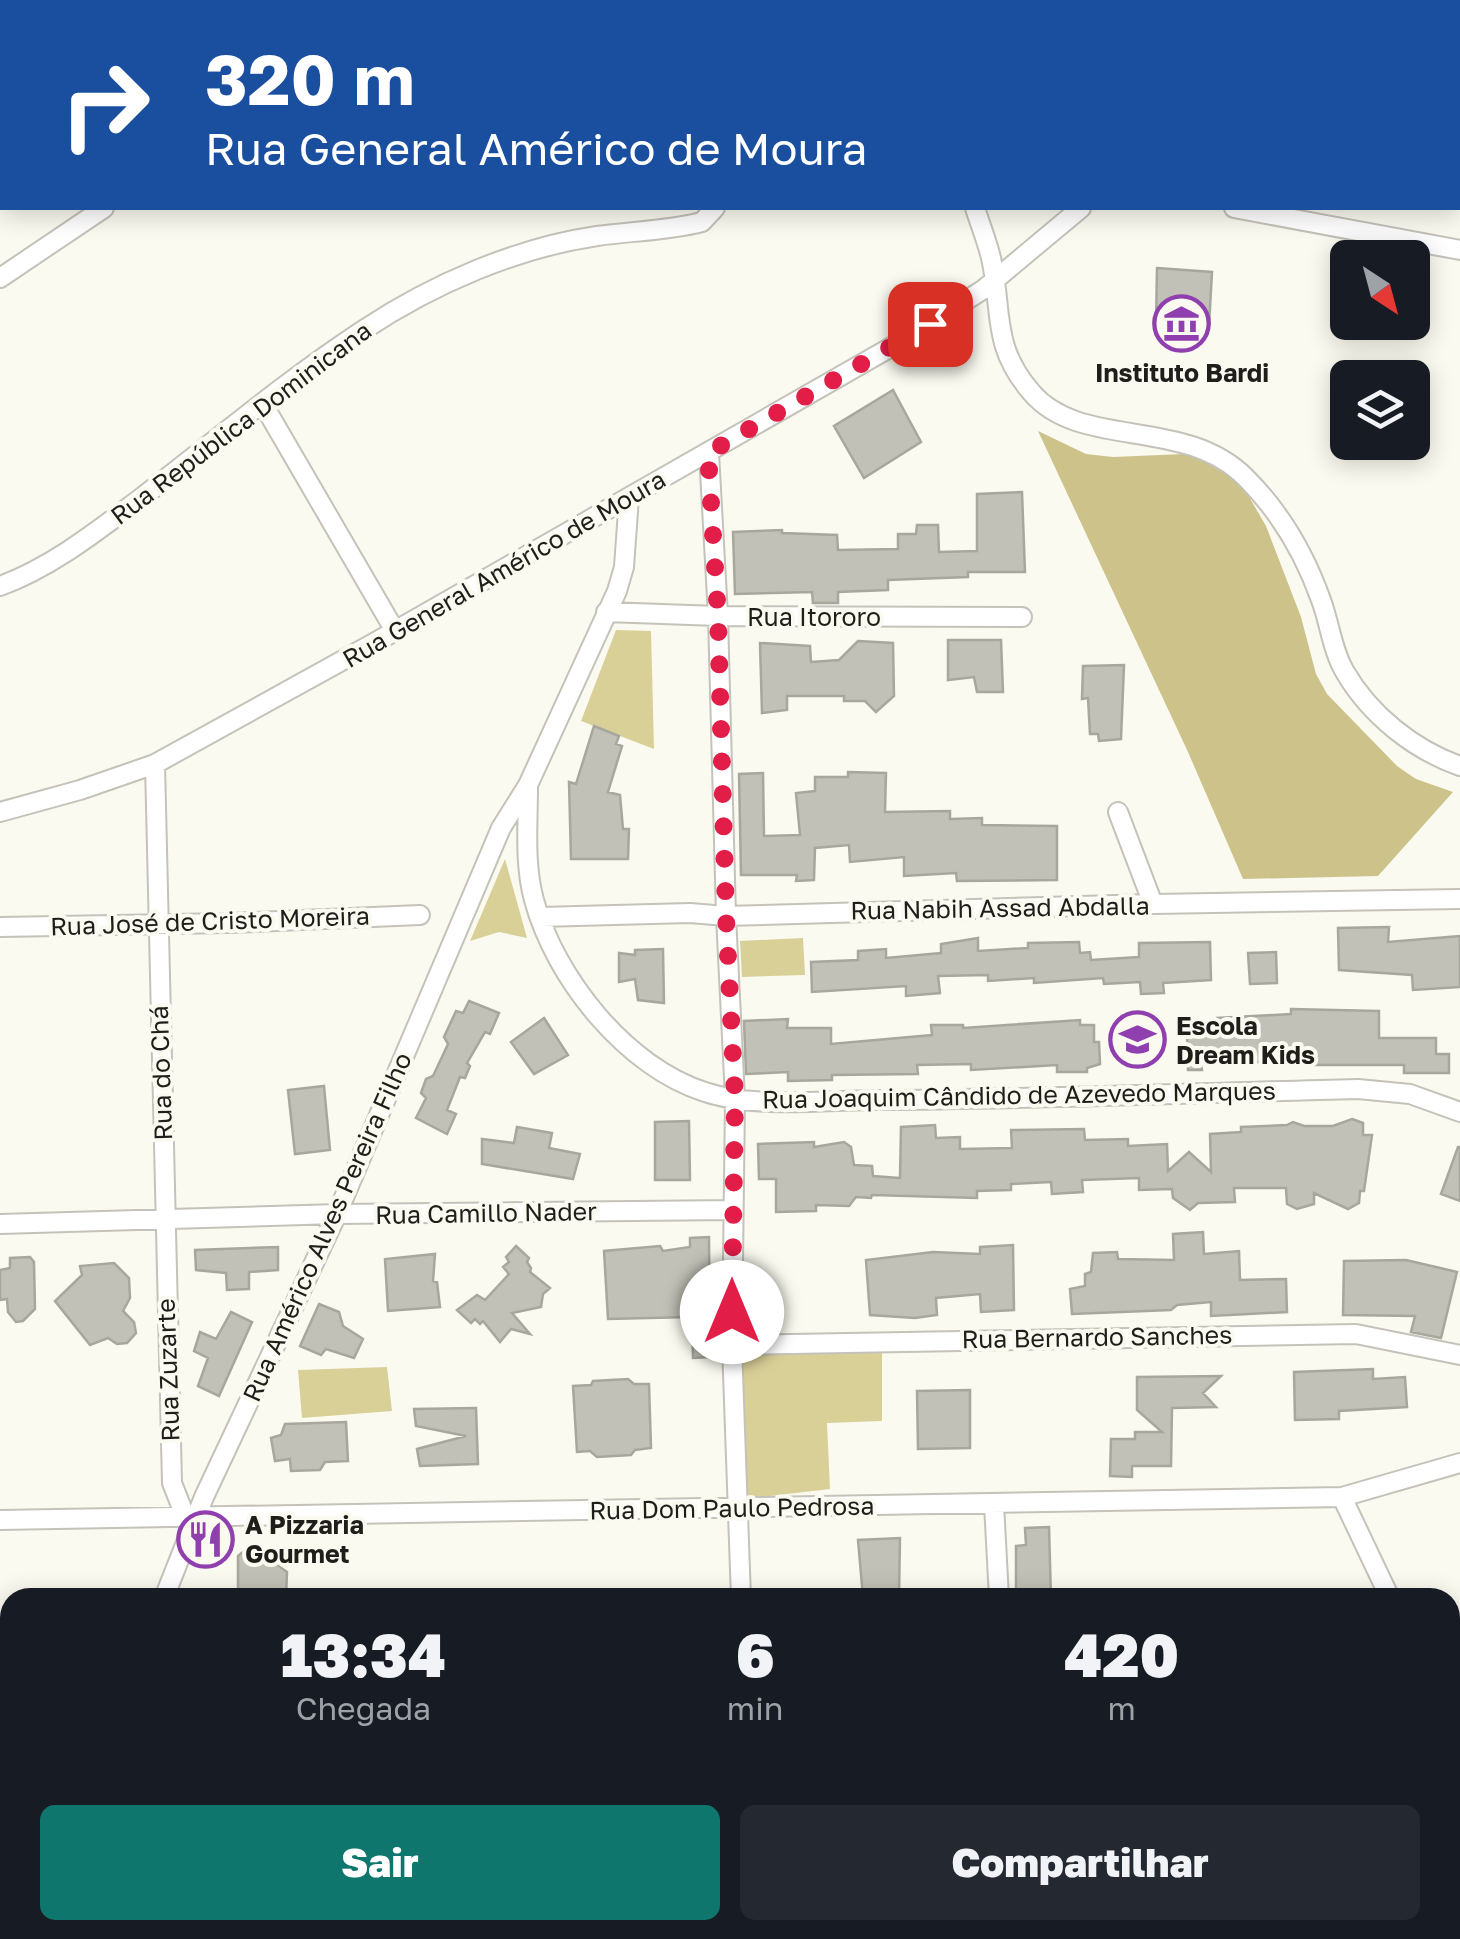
<!DOCTYPE html>
<html lang="pt">
<head>
<meta charset="utf-8">
<style>
	:root { --surface:#171b24; --page:#242831; --text:#f1f3f6; --muted:#9ea1a6; --accent:#0f766e }
	body { margin:0; font-family:"Golos Text",sans-serif; background:var(--page); color:var(--text); height:100vh; display:flex; flex-direction:column; font-size:38px; white-space:nowrap }
	* { box-sizing:border-box; margin:0 }
	p { font-size:32px; color:var(--muted) }
	.icon { flex:none; width:55px; height:55px; fill:none; stroke:currentColor; stroke-width:2; stroke-linecap:round; stroke-linejoin:round }
	.map { position:relative; flex:1; overflow:hidden }
	.drawer { position:absolute; left:0px; top:1588px; width:1460px; height:352px; display:flex; flex-direction:column; background:var(--surface); border-radius:30px 30px 0 0; box-shadow:0 5px 25px #0003 }
	.drawer>* { flex:none }
	.banner { position:absolute; left:0px; top:0px; width:1460px; height:210px; box-shadow:0 5px 25px #0003; background:#1a4fa0; color:#fff; overflow:hidden }
	.needle { width:65px; rotate:144deg }
	.fabs { position:absolute; left:1330px; top:240px; display:grid; gap:20px }
	.fabs a { display:grid; place-items:center; width:100px; height:100px; border-radius:15px; background:var(--surface); box-shadow:0 5px 25px #0003; font-size:50px }
	.pin { position:absolute; display:grid; place-items:center; width:85px; height:85px; color:#fff; margin:-42px; border-radius:20px; box-shadow:0 5px 15px #0006 }
	.me { position:absolute; width:110px; margin:-55px; rotate:0deg; stroke-linejoin:round; filter:drop-shadow(0 0 8px #0008) }
	.turn { display:flex; align-items:center; gap:35px; height:210px; padding:0 40px; font-size:45px }
	.turn .icon { width:130px; height:130px; stroke-width:2.5 }
	.turn b { display:block; font-size:70px; line-height:85px }
	.eta { display:flex; justify-content:space-evenly; align-items:center; height:170px; text-align:center }
	.eta b { font-size:60px; font-weight:800; line-height:70px }
	.button { display:flex; gap:20px; margin-top:auto; padding:20px 40px }
	.button a { flex:1; height:115px; border-radius:15px; background:var(--accent); color:#fff; font-size:40px; font-weight:800; line-height:115px; text-align:center }
	.button a+a { background:var(--page); color:var(--text) }
	.map>svg:first-child { display:block }
</style>
</head>
<body>
<div class="map">
<svg width="1460" height="1939" viewBox="0 0 1460 1939">
	<rect width="100%" height="100%" fill="#fbfaf0"/>
	<path fill="#d9d098" d="M616,630l35,1 3,118 -73,-28z
		M505,859l22,79 -28,-6 -29,9z
		M803,938l2,37 -63,2 -2,-36z
		M882,1342v79l-55,2 3,66 -93,11 -5,-155z
		M387,1367l5,44 -90,7 -4,-48z"/>
	<path fill="#ccc28a" d="M1038,431l48,23 27,3 94,-4 37,35 22,38 35,91 15,57 11,20 70,72 19,13 37,13 -75,84 -135,3 -55,-127z"/>
	<path fill="#c2c1b7" stroke="#a8a79e" stroke-width="2.5" d="M1157,268l55,4 -3,54 -53,-2z
		M893,390l28,52 -57,36 -30,-52z
		M1022,492l3,80h-57v5l-80,3v10l-50,2v11h-25l-1,-11 -77,2 -2,-62 49,-2v3l55,2 1,15 60,-1v-15h18l1,-9h21l1,27 38,-1v-57z
		M948,640h53l2,52h-26l-3,-15 -26,3z
		M858,641l35,2 1,53 -18,16 -11,-11h-21v-5h-57v14l-25,3 -2,-70 50,3 1,16 28,-2z
		M1124,665l-3,74 -22,2 -1,-7h-8l-2,-36 -6,1 1,-33z
		M594,726l25,10 -3,8 6,2 -14,46 12,3 3,34h6l-1,30h-57l-2,-77 7,2z
		M848,772l38,1 -1,39 65,-1v8l32,-1v7l75,1v54l-100,1 -1,-8 -52,3v-19l-54,5 -1,-17 -34,3 -1,32 -18,1 1,-6h-56l-2,-101 24,-1 1,63 36,-1 -4,-42 19,-2v-14h33z
		M1389,927l-1,15 72,-6v51l-47,3 -1,-15 -73,-5 -1,-42z
		M978,938v13l50,-3v-5l51,-1 1,11 10,-1 1,8 48,-3v-14l71,-1 1,38 -48,3 1,10 -23,1 -1,-12 -36,2 -1,-6 -69,5v-5l-46,3v-6l-50,1 2,17 -34,3v-10l-94,6 -1,-30 47,-2v-9l28,-2v9l55,-5v-9z
		M663,949l1,54 -26,-3 -3,-21 -16,3v-29l16,2v-5z
		M1276,952l1,31 -27,1 -2,-31z
		M469,1001l30,12 -9,21 -5,-2 -18,31 3,3 -5,12 -5,-1 -13,33 9,4 -9,20 -31,-16 10,-20 -5,-5 5,-14 7,-3 15,-32 -4,-7 12,-26 7,2z
		M1291,1009l88,2v27h57v16h13v19h-45v-8h-113v-4l-90,3 1,6h-14l-1,-36 31,-1 -1,-15 74,-4z
		M544,1018l24,37 -34,19 -23,-32z
		M788,1019l-1,9h44v16l101,-9 -1,-10h32v3l117,-8v5h14v17h5l1,22 -13,4v4h-30v-7l-86,5v-6l-54,1 1,9 -86,1v5l-44,1v-9l-42,2 -2,-53z
		M324,1086l6,64 -35,4 -7,-64z
		M1352,1119l11,4v12h9l-8,56h-4l-1,12 -11,6 -34,-16v11l-17,5 -10,-5 -1,-16h-52l1,14 -37,1 -8,7 -17,-12 -1,-9 -33,1v-12l-57,2 1,12 -31,2 -1,-12 -40,2v6l-34,1v7l-105,-3 -1,3 -15,-1 -7,9 -33,-1v6l-40,1v-33h-17l-1,-35 56,-2v5l30,-5 7,5 3,18 18,1 1,10 27,2 1,-51 34,-2 1,13 24,-1v12l52,-1 -1,-18 73,-1 1,11 43,-1v7l39,-2 1,27 21,-19 22,20 -1,-38 31,-2v-5l46,-2 6,-3 11,4h29z
		M689,1121l1,59h-35v-58z
		M517,1127l35,6 -3,15 31,6 -7,25 -91,-15v-25l32,4z
		M1458,1147h2v54l-19,-7z
		M1203,1232l1,22 35,-3 1,29 46,-1 1,33 -76,4v-14l-34,3 -6,5 -99,4 -2,-25 15,-3v-12l6,-2 2,-19 24,-1 1,7 56,1 -1,-26z
		M709,1237l1,120 -17,1 -1,-41 -84,2 -4,-68 56,-5 3,5 27,-4v-9z
		M1013,1245l1,65 -33,2 -1,-18 -44,4 1,17 -22,3 -45,-3 -4,-55 67,-8 47,2v-7z
		M516,1246l13,12 -2,4 4,6 -1,4 20,16 -7,6 -2,13 -29,6 18,21 -19,-5 -11,13 -17,-21 -3,3 -5,-5 -4,4 -14,-13 20,-15 8,5 24,-26 -6,-7 6,-5 -3,-5z
		M278,1247v23l-29,2v17l-22,1 -1,-17 -30,-3 -1,-20z
		M435,1254l-2,27 4,1 3,25 -52,4 -3,-52z
		M30,1257l4,5 1,47 -12,12 -7,1 -8,-10 -1,-13 -7,1v-30l10,-2v-10z
		M1406,1260l51,12 -16,66 -30,-6 4,-16 -72,-1 1,-54z
		M114,1263l15,15 1,20 -7,13 11,11 2,11 -9,10 -10,1 -9,-6 -18,7 -35,-44 27,-26 -2,-9z
		M319,1304l20,8 4,14 20,13 -9,19 -28,-9 -5,6 -21,-9z
		M231,1312l21,10 -33,74 -21,-10 10,-28 -14,-7 6,-19 16,7z
		M1373,1369v10l32,-2 2,30 -68,4v8l-44,1 -1,-48z
		M1221,1376l-18,17 13,14 -44,1 -1,58h-39v11l-22,-1 1,-37h24v-7h27l-25,-22v-33z
		M628,1379l6,5h15l2,64 -16,2 -4,5 -34,2 -7,-6 -13,1 -4,-66 18,-1 2,-4z
		M970,1390v58l-52,1 -1,-58z
		M476,1408l2,56 -58,2 -3,-17 49,-13 -50,-10 -2,-17z
		M346,1422l2,39 -23,1 -5,8 -29,1 -1,-12 -15,2 -4,-23 10,-3 4,-11z
		M1049,1527l2,71h-35v-52l10,-1 -1,-17z
		M900,1538l-1,58 -36,1 -5,-57z
		M256,1549l31,23 -1,26h-48v-42l7,-6z"/>
	<g fill="none" stroke-linecap="round" stroke-linejoin="round">
		<defs>
			<path id="minor" d="M887,0l1,2
				M1284,0l1,2
				M410,2l3,-2
				M809,2v-2
				M975,208c5,16 12,33 16,50 12,54 0,88 41,135 49,57 153,23 214,85 34,34 59,77 75,122 9,24 11,50 24,72 25,43 69,78 115,94
				M1234,208l226,42
				M0,278l104,-70
				M263,404l132,227
				M709,453l9,163 8,300 9,182 -3,247 9,253
				M0,586c52,-19 97,-55 141,-88 74,-57 146,-118 224,-169 68,-45 151,-81 232,-93 35,-5 70,-5 105,-14l13,-14
				M606,612l112,4 304,1
				M155,764l17,719 13,33
				M528,787c0,38 -4,76 6,113 21,78 92,167 171,192 50,17 122,8 174,8 160,-1 320,-7 479,-11l52,5 50,18
				M0,812l80,-22 75,-26 219,-121 533,-305 77,-49 97,-81
				M1118,812l35,92
				M540,917l150,-4 36,3 427,-12 307,-5
				M0,927l229,-4 191,-8
				M0,1224l337,-10 396,-4
				M732,1345l624,-11 104,21
				M1342,1497l48,101
				M994,1504l5,94
				M0,1520l1342,-23 118,-34
				M164,1598l40,-101 133,-283 164,-386 27,-43 89,-194 7,-24 5,-70
				M1450,1721l10,21
				M0,1815h10
				M0,1867l10,-8
				M753,1930v9
				M1287,1930l5,9
				M280,1939l3,-9"/>
		</defs>
		<use href="#minor" stroke="#c4c2b9" stroke-width="22"/>
		<use href="#minor" stroke="#fff" stroke-width="18"/>
	</g>
	<g fill="none" stroke-linecap="round" stroke-linejoin="round">
		<path stroke="#e11d48" stroke-width="18" stroke-dasharray="0 32.4" d="M732,1312l3,-214 -9,-182 -8,-300 -10,-163 222,-129"/>
	</g>
	<defs>
		<symbol id="museum-ring" viewBox="-11 -11 22 22"><circle r="9.5" fill="#fbfaf0" stroke="#903faf" stroke-width="1.5"/><path d="M0-6L6-3V-2H-6V-3ZM-5-1h2V3h-2ZM-1-1h2V3h-2ZM3-1h2V3H3ZM-6 4H6V6H-6Z" fill="#903faf"/></symbol>
		<symbol id="school-ring" viewBox="-11 -11 22 22"><circle r="9.5" fill="#fbfaf0" stroke="#903faf" stroke-width="1.5"/><path d="M0-5L7-2L0 1L-7-2ZM-4 1L0 2.5L4 1V4Q0 6-4 4Z" fill="#903faf"/></symbol>
		<symbol id="restaurant-ring" viewBox="-11 -11 22 22"><circle r="9.5" fill="#fbfaf0" stroke="#903faf" stroke-width="1.5"/><path d="M-5-6h1v4h1v-4h1v4h1v-4h1v5L-1.5 .5V6h-2V.5L-5-1ZM5-6V6H3V1.5H1.5Q1.5-4 5-6Z" fill="#903faf"/></symbol>
	</defs>
	<g fill-rule="evenodd">
		<use href="#museum-ring" x="1150" y="292" width="63" height="63"/>
		<use href="#school-ring" x="1106" y="1008" width="63" height="63"/>
		<use href="#restaurant-ring" x="174" y="1508" width="63" height="63"/>
	</g>
	<g text-anchor="middle" stroke-width="8" stroke-linejoin="round" paint-order="stroke">
		<g font-size="25" font-weight="bold" fill="#1f1e1b" stroke="#fbfaf0" text-anchor="start">
			<text x="1182" y="382" text-anchor="middle">Instituto Bardi</text>
			<text x="1176" y="1035">Escola<tspan x="1176" dy="29">Dream Kids</tspan></text>
			<text x="245" y="1534">A Pizzaria<tspan x="245" dy="29">Gourmet</tspan></text>
		</g>
		<g font-size="25" fill="#1f1e1b" stroke="#fbfaf0">
			<text transform="translate(241 423) rotate(-37)" y="9">Rua República Dominicana</text>
			<text transform="translate(504 569) rotate(-30)" y="9">Rua General Américo de Moura</text>
			<text x="814" y="626">Rua Itororo</text>
			<text transform="translate(1000 908) rotate(-1)" y="9">Rua Nabih Assad Abdalla</text>
			<text transform="translate(210 921) rotate(-2)" y="9">Rua José de Cristo Moreira</text>
			<text transform="translate(161 1073) rotate(-92)" y="9">Rua do Chá</text>
			<text transform="translate(1019 1095) rotate(-1)" y="9">Rua Joaquim Cândido de Azevedo Marques</text>
			<text transform="translate(486 1213) rotate(-1)" y="9">Rua Camillo Nader</text>
			<text transform="translate(327 1227) rotate(-66)" y="9">Rua Américo Alves Pereira Filho</text>
			<text transform="translate(1097 1337) rotate(-1)" y="9">Rua Bernardo Sanches</text>
			<text transform="translate(168 1370) rotate(-92)" y="9">Rua Zuzarte</text>
			<text transform="translate(732 1508) rotate(-1)" y="9">Rua Dom Paulo Pedrosa</text>
		</g>
	</g>
</svg>
<div class="fabs">
<a><svg class="needle" viewBox="-14 -14 28 28"><path d="M0-13l5 13h-10z" fill="#e53935"/><path d="M0 13l5-13h-10z" fill="#9ea1a6"/></svg></a>
<a><svg class="icon" aria-label="layers" viewBox="0 0 24 24"><path d="M12 4l9 5-9 5-9-5zM3 14l9 5 9-5"/></svg></a>
</div>
<div class="pin" style="left:930px;top:324px;background:#d93025"><svg class="icon" aria-label="arrive" viewBox="0 0 24 24"><path d="M6 21V4h12l-3 4 3 4H6"/></svg></div>
<svg class="me" style="left:732px;top:1312px" viewBox="-20 -20 40 40"><circle r="19" fill="#fff"/><path d="M0-13L10 11 0 6-10 11z" fill="#e11d48"/></svg>
<div class="banner">
<div class="turn"><svg class="icon" aria-label="right" viewBox="0 0 24 24"><path d="M7 20v-9h11M14 6l5 5-5 5"/></svg><div><b>320 m</b>Rua General Américo de Moura</div></div>
</div>
<section class="drawer">
<div class="eta">
<div><b>13:34</b><p>Chegada</p></div>
<div><b>6</b><p>min</p></div>
<div><b>420</b><p>m</p></div>
</div>
<div class="button"><a>Sair</a><a>Compartilhar</a></div>
</section>
</div>
</body>
</html>
